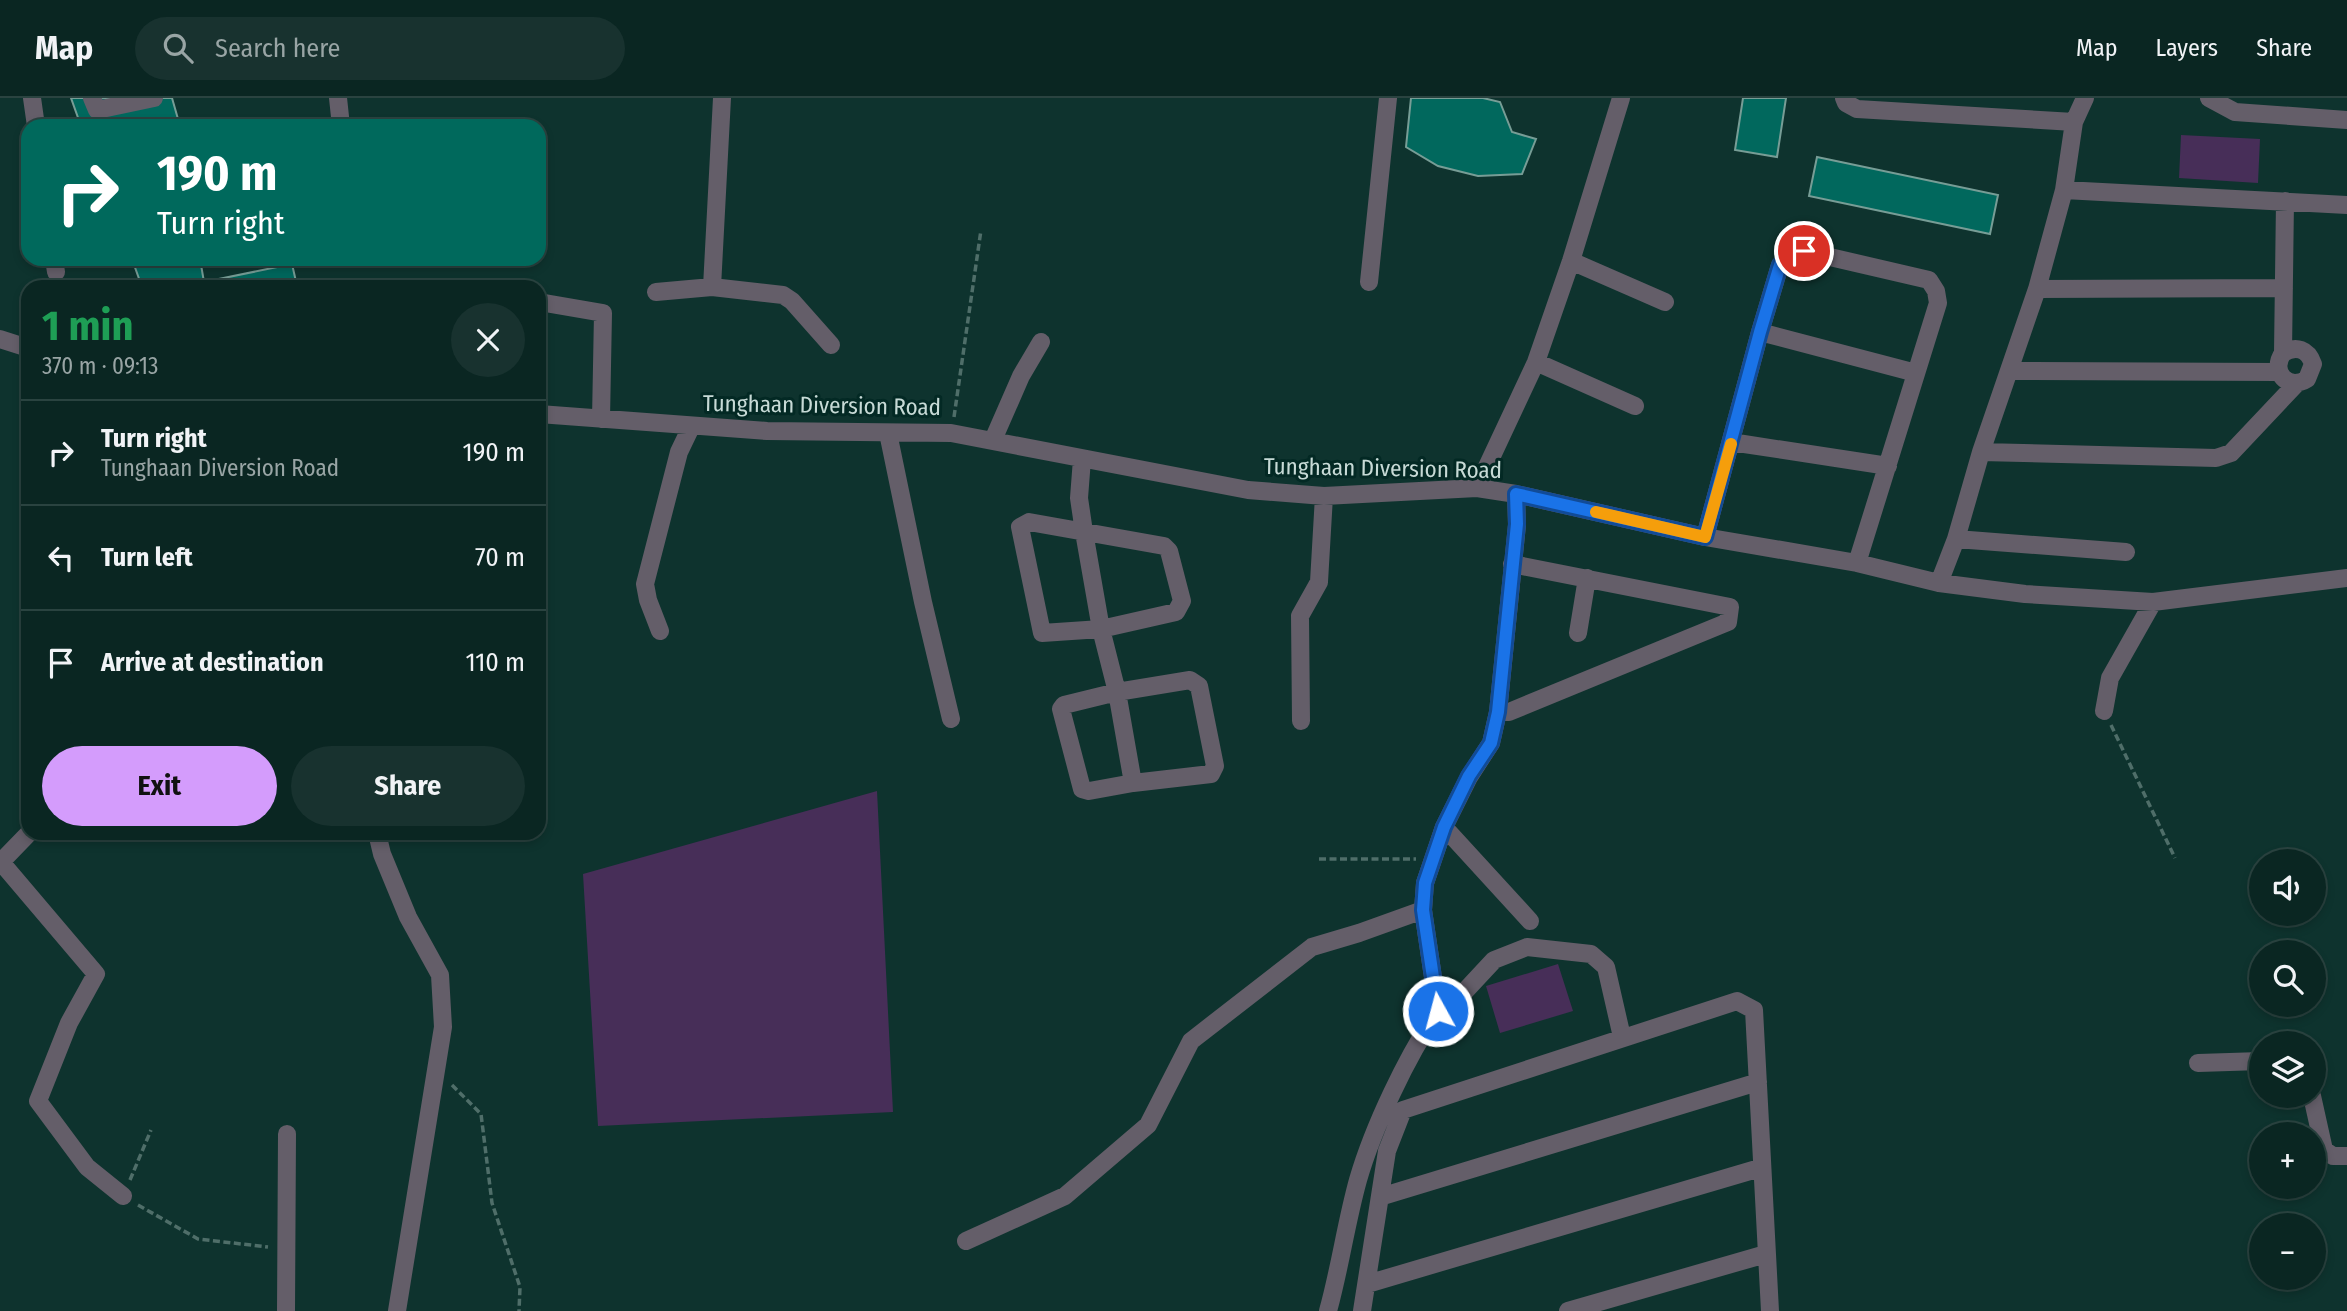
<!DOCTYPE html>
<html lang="en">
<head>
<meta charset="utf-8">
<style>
	:root { --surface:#0a2622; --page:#18322f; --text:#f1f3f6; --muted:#99a5a5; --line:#2a4340; --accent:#d49cfc }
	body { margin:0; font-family:"Fira Sans Condensed",sans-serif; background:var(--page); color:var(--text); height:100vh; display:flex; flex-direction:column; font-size:26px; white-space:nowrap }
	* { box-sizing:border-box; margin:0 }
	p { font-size:23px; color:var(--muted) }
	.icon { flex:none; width:38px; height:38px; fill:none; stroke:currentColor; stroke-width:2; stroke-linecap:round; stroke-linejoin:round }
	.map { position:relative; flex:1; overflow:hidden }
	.panel { position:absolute; left:21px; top:182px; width:525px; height:560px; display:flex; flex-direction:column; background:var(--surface); border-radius:21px; box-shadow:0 4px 10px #0003,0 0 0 2px var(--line) }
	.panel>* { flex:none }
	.hud { position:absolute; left:21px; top:21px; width:525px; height:147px; border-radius:21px; box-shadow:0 4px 10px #0003,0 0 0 2px var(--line); background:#00695c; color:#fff; overflow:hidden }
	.controls { position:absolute; left:2249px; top:751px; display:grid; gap:14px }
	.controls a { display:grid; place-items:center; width:77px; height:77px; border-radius:50%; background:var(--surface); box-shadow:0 4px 10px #0003,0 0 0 2px var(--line); font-size:35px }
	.pin { position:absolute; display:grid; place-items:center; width:60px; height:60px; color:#fff; margin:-30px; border:4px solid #fff; border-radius:50%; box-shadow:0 2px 7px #0007 }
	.me { position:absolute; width:77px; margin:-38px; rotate:353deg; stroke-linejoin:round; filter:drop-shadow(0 0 5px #0008) }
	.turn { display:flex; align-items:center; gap:24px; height:147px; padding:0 21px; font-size:32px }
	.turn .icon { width:91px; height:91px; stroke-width:2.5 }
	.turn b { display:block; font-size:49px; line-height:60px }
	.round { display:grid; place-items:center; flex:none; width:74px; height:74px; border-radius:37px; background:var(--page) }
	.overview { display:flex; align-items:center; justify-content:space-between; height:119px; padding:0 21px }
	h1 { font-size:42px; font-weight:700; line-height:52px; color:#1e9e55 }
	.cta { display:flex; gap:14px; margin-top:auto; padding:14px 21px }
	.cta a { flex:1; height:80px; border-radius:42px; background:var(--accent); color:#111; font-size:28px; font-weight:700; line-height:80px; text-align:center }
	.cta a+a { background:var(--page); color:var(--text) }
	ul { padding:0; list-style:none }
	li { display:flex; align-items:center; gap:21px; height:105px; padding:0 21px; border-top:2px solid var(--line) }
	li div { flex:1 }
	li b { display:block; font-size:26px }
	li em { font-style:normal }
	header { display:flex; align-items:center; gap:42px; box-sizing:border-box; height:98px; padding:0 35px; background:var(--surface); border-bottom:2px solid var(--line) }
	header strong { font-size:33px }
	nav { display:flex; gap:38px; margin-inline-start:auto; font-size:24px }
	.search { width:490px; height:63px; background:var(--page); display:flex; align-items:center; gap:18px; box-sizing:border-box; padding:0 24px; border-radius:38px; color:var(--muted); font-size:26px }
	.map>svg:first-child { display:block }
</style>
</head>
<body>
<header>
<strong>Map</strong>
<div class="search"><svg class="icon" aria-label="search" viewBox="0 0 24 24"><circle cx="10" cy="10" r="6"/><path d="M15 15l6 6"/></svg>Search here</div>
<nav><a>Map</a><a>Layers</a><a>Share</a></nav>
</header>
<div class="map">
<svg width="2347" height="1213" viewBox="0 0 2347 1213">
	<rect width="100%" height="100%" fill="#0e332e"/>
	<path fill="#472e58" d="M2181,37l79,4 -2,44 -79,-5z
		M877,693l16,321 -295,14 -15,-252z
		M1558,866l15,47 -73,22 -14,-47z"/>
	<path fill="#01685d" stroke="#779d96" stroke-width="2" d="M71,0h101l8,28h-99z
		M1411,0h72l17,4 12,30 24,7 -14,35 -44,2 -40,-10 -32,-19z
		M1743,0h43l-9,59 -42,-7z
		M1817,59l181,38 -8,39 -181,-38z
		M132,161h68l4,23 88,-18 5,22 -155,1z"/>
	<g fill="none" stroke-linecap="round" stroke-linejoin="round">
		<path stroke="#4f6e69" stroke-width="3.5" stroke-dasharray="7 3.5" stroke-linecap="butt" d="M954,319l27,-187
			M2111,627l64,133
			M1319,761h97
			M452,987l29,29 11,89 28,84 -1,24
			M130,1082l21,-50
			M138,1107l60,34 70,8"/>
		<path stroke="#645e69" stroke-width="18" d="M32,0l4,28
			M92,0l5,12 57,-12
			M338,0l3,28
			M1844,0l2,5 11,6 217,13
			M2209,0l26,14 112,8
			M2064,92l283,15
			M54,161l2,13
			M1571,163l94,41
			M1369,184l19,-184
			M712,189l10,-189
			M2037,191l247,-1
			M656,194l56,-5 71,8 9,6 39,44
			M539,204l64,11 -2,106
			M1760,234l156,41
			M0,241l28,9
			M2283,255c13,-8 25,-4 30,11l-6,15c-19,12 -37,-7 -24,-26l2,-152
			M1536,264l99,44
			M2010,273l268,1
			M539,316l228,17 184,2 297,57 76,6 153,-8 39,6 189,43 152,26 82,20 86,11 128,8 194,-24
			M888,335l35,169 28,117
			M993,342l28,-64 20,-34
			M1731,344l157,24
			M1981,354l235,6 15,-5 66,-70
			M1082,361l-3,39 5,34 17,97 16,63 16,91
			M1477,390l59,-126 35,-101 50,-163
			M1029,424l135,24 5,5 13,50 -6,11 -75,17 -59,4 -22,-106z
			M1705,439l55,-205 20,-67 11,-9 13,-5 125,29 7,11 2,12 -81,260
			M1956,441l170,13
			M1939,485l17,-44 25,-87 56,-163 27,-99 10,-68 11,-24
			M660,533l-12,-31 -3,-16 34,-132 12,-25
			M1578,535l9,-55
			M1190,582l9,6 16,80 -4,8 -78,9 -44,8 -7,-2 -21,-80 3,-4 53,-13z
			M2104,613l6,-33 43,-76
			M1498,614h11l219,-90 2,-15 -218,-43
			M1301,623l-1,-105 19,-34 5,-86
			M1444,729l86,94
			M377,735l5,21 26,63 32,58 3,52 -46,284
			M1,764l95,112 -27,49 -31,78 49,66 36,29
			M0,765l29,-30
			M1438,913l15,-7 41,-44 33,-13 64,7 15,13 16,70
			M2198,965l63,-2
			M2312,998l12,54 9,6h14
			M1380,1099l378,-115
			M966,1143l99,-45 83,-71 43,-84 121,-94 47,-14 64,-23
			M1367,1186l393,-116
			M286,1213l1,-177
			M1328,1213c12,-43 18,-88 30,-131 15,-52 49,-124 80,-169l-15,-101 2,-27 19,-56 25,-50 22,-34 7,-31 19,-187 -1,-31
			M1362,1213l25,-160 16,-41 334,-109 17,9 16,301
			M1568,1213l198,-57"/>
	</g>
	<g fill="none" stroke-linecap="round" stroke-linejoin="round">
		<defs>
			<path id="route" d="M1438,913l-15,-101 2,-27 19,-56 25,-51 22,-33 7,-31 19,-188 -1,-30 189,43 55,-205 20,-67 11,-9 13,-5"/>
		</defs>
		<use href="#route" stroke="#114b97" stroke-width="18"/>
		<use href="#route" stroke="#1a73e8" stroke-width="12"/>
		<path stroke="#f59e0b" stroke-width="12" d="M1596,414l109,25 26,-93"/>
	</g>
	<g text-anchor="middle" stroke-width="6" stroke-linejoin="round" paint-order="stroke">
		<g font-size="23" fill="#c7dad6" stroke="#032924">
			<text transform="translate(822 307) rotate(1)" y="8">Tunghaan Diversion Road</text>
			<text transform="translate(1383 370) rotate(1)" y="8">Tunghaan Diversion Road</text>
		</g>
	</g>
</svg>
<div class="controls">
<a><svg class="icon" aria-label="sound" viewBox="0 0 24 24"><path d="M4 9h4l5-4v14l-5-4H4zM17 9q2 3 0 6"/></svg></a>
<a><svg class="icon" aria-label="search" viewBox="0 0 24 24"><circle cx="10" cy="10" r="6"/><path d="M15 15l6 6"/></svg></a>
<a><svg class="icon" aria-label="layers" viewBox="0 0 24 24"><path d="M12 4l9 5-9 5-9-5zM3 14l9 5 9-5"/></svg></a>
<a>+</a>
<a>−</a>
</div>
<div class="pin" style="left:1804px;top:153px;background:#d93025"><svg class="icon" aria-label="arrive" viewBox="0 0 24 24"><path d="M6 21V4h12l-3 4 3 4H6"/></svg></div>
<svg class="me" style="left:1438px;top:913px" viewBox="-20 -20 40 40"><circle r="17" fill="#1a73e8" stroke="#fff" stroke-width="3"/><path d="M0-11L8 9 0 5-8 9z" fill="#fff"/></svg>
<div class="hud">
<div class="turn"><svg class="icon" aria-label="right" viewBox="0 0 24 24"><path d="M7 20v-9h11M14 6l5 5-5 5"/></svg><div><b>190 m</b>Turn right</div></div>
</div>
<section class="panel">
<div class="overview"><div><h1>1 min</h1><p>370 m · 09:13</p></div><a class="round"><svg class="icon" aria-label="close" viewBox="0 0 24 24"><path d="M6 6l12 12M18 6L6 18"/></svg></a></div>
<ul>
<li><svg class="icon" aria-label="right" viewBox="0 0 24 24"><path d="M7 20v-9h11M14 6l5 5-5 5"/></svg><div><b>Turn right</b><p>Tunghaan Diversion Road</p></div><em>190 m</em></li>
<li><svg class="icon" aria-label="left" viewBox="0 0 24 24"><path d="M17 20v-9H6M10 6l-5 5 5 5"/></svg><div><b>Turn left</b></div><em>70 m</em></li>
<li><svg class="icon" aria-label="arrive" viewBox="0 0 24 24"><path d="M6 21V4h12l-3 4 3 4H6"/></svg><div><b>Arrive at destination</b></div><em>110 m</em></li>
</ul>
<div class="cta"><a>Exit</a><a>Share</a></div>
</section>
</div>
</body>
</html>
